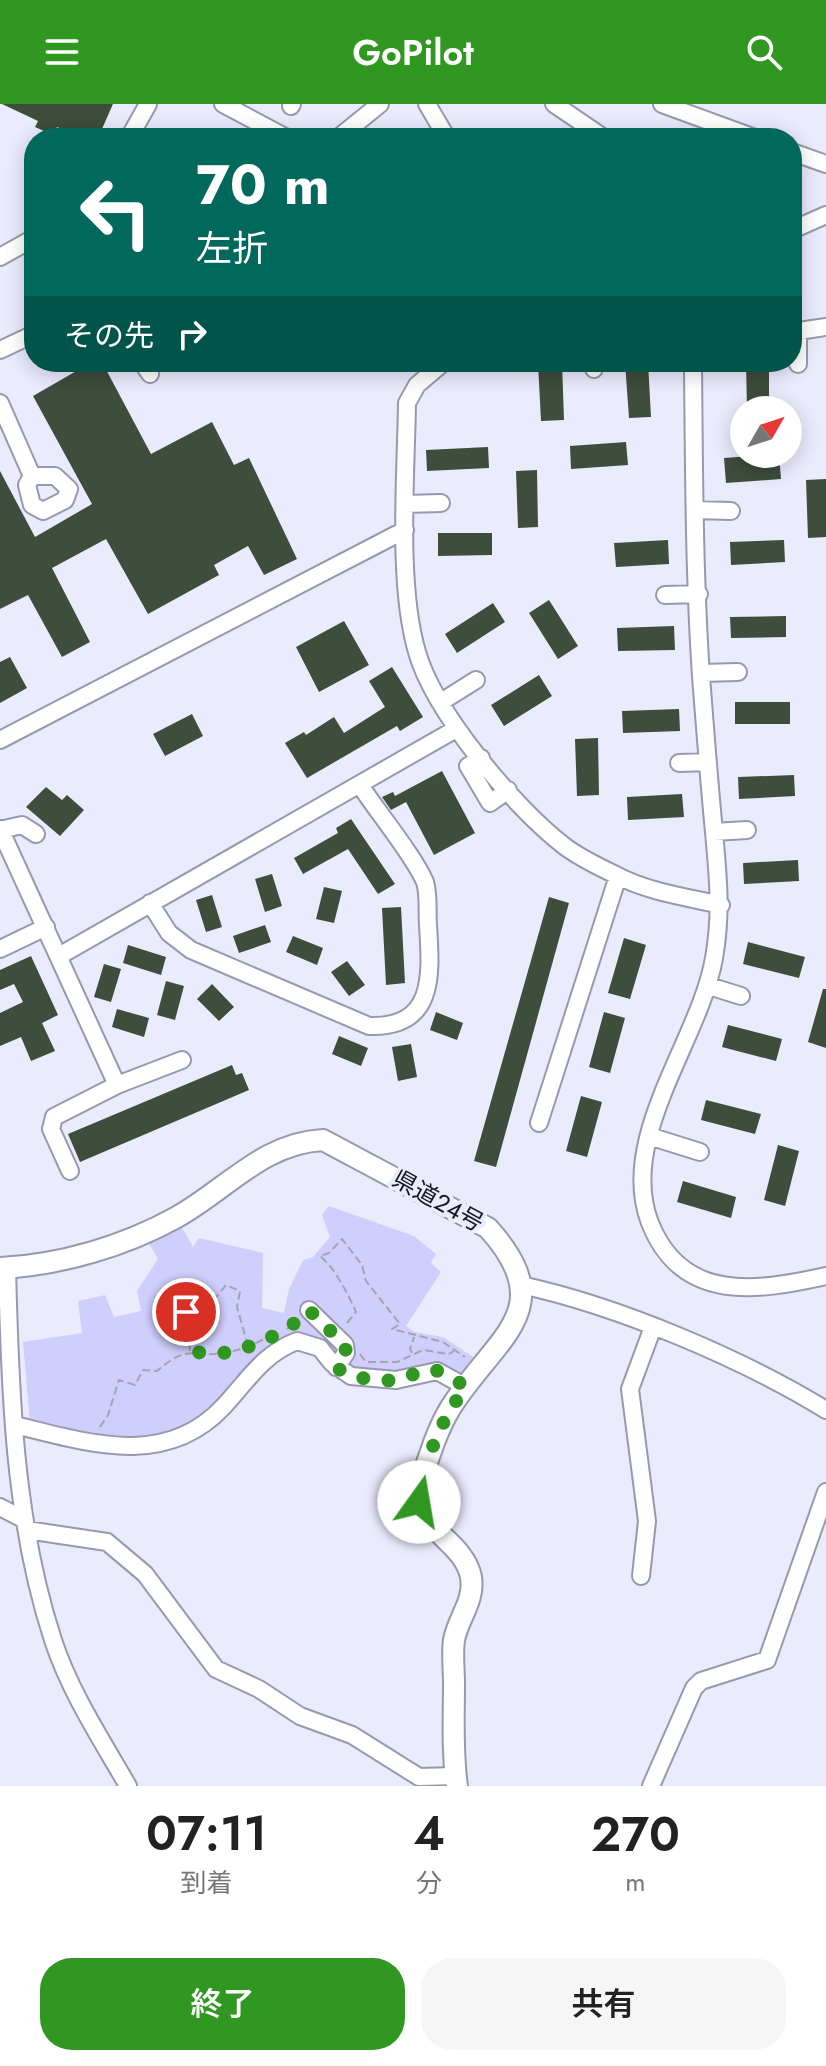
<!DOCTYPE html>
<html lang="ja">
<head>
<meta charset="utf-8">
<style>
	:root { --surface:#fff; --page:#f6f6f6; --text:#222; --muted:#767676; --accent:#309821 }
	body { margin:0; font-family:Jost,"Noto Sans JP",sans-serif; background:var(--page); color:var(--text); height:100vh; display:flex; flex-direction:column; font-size:30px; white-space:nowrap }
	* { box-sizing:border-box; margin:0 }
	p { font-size:26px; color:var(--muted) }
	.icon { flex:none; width:44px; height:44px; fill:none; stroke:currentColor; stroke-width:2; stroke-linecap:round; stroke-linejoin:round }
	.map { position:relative; height:1682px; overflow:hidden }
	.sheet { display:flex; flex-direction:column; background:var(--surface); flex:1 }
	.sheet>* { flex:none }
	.top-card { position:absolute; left:24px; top:24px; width:778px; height:244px; border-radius:32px; box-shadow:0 4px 20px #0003; background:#00695c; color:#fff; overflow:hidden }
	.needle { width:52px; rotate:51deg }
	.buttons { position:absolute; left:730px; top:292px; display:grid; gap:16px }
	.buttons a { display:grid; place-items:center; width:72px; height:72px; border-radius:50%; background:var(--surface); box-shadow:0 4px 20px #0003; font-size:40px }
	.pin { position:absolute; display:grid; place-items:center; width:68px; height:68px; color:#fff; margin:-34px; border:4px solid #fff; border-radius:50%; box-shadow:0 2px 8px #0007 }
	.me { position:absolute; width:88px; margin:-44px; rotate:13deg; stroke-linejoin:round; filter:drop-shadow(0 0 6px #0008) }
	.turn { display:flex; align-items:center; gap:28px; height:168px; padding:0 40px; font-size:36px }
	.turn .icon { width:104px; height:104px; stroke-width:2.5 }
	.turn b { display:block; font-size:56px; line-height:68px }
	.then { display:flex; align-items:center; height:76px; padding:0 40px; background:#0003; gap:16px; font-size:30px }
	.eta { display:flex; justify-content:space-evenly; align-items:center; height:136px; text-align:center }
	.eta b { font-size:48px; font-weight:600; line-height:56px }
	.primary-button { display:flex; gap:16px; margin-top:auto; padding:16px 40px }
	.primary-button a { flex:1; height:92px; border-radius:32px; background:var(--accent); color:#fff; font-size:32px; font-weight:600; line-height:92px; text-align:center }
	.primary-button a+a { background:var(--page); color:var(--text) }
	header { display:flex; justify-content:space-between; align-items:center; height:104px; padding:0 40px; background:var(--accent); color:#fff; font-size:36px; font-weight:600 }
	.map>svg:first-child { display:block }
</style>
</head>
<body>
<header><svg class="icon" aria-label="menu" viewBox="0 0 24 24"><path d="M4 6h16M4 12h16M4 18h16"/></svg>GoPilot<svg class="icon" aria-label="search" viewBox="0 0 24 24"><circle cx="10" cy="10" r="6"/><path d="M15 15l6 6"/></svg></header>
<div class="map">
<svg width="826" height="1682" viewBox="0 0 826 1682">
	<rect width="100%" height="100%" fill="#ebebfe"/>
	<path fill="#cfcefc" d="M329,1102l85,30 22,18 -5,9 10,9 -35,54 8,6 29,5 39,26 -17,24 -24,-15 -83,4 -64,-34 -115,95 -60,2 -89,-16 -7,-81 59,-9 -4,-32 27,-6 9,22 27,-6 -4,-20 21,-32 -14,-24 33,-16 16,28 6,-9 64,15 -1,55 22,5 5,-24 14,-29 10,-3 17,-20 -8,-22z"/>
	<path fill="#3e4d3c" d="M2,0h111l-15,34h-17l-24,-11 -4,8 -18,-8 3,-6z
		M92,258h10l49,92 61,-32 22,43 15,-7 48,101 -33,16 -16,-29 -34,19 5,10 -71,39 -42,-75 -54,29 38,74 -28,15 -34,-62 -28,14v-138l35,66 57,-33 -59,-108z
		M625,258h23l3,55 -22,1z
		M746,258h23v48h-22z
		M538,259h24l2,57 -23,1z
		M626,338l2,23 -57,4 -1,-23z
		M488,343l1,21 -62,3 -1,-21z
		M779,350l2,25 -55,4 -2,-25z
		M537,366l1,57 -20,1 -2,-57z
		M826,375v58l-18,1 -2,-58z
		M438,429h54v22l-54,1z
		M668,436l1,24 -53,3 -2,-24z
		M784,436l1,22 -54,3 -1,-23z
		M549,496l29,46 -20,13 -29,-46z
		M493,499l12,19 -48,31 -12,-19z
		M786,512v21l-55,1 -1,-21z
		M344,517l25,44 -50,27 -23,-45z
		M674,522l1,24 -57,1 -1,-23z
		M10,553l17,31 -27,15v-41z
		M392,563l31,50 -23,14 -3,-5 -90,52 -22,-35 19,-11 2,3 28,-18 10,16 41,-26 -16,-26z
		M539,571l13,21 -48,30 -13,-21z
		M735,598h55v22h-55z
		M679,605l1,22 -57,2 -1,-22z
		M192,610l11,22 -38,20 -12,-22z
		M598,634l1,57 -22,1 -2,-57z
		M442,667l33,62 -41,22 -28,-53 -15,8 -9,-13 11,-5 2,4z
		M794,671l1,21 -56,3 -1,-22z
		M46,683l16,13 5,-5 17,15 -24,26 -34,-29z
		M682,690l2,23 -56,3 -1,-23z
		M351,715l44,65 -17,10 -30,-45 -45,25 -9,-16 44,-25 -2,-5z
		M798,756l1,21 -55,3 -1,-21z
		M272,770l10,32 -17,6 -10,-33z
		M324,783l18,4 -8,32 -18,-4z
		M212,791l10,32 -16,5 -10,-32z
		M549,793l20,6 -73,264 -22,-6z
		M401,803l4,76 -19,2 -4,-77z
		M265,821l6,17 -32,11 -6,-17z
		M293,832l30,12 -6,17 -31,-13z
		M624,834l22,7 -16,54 -22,-6z
		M748,838l57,15 -6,21 -56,-14z
		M128,841l38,12 -5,18 -38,-12z
		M31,852l27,59 -16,8 13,28 -24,10 -10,-24 -21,9v-33l23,-11 -9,-18 -14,6v-20z
		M347,857l18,24 -16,11 -18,-24z
		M104,860l17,5 -10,33 -17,-5z
		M166,877l18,5 -9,34 -18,-5z
		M212,880l22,23 -15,14 -22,-22z
		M823,885h3v59l-18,-6z
		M117,905l32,9 -5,19 -32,-10z
		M436,908l27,11 -6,17 -27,-10z
		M604,908l21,6 -15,55 -21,-6z
		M728,921l54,14 -6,22 -54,-14z
		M339,932l29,12 -7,18 -29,-12z
		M411,940l6,33 -19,4 -6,-34z
		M232,961l4,10 6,-2 7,17 -169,72 -12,-28z
		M581,992l21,6 -15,55 -21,-6z
		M706,996l55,14 -6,20 -54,-14z
		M778,1041l21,6 -14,55 -21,-6z
		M683,1077l53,16 -5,21 -54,-16z"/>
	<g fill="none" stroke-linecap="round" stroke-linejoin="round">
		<defs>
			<path id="minor" d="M223,0l64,34
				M427,0l20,34
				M554,0l50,34
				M662,0l93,34
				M291,2l1,-2
				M129,34l19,-34
				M338,34l42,-34
				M792,48l34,12
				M792,126l34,-15
				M0,153l34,-19
				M792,228l34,-5
				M798,229v31
				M0,246l34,-16
				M142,258l8,12
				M444,258l-27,23 -10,18c-1,73 -10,181 10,249 17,60 97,155 146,193 15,12 36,22 53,30 32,17 70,22 105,30
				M593,258l1,7
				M693,258c1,104 1,210 8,314 4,52 8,104 13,156 4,45 8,81 0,126 -14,82 -97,180 -64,265 32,81 108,68 176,53
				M0,299l32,73
				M32,372h23l14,13 -4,11 -22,11 -11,-6 -5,-20z
				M405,400l36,-1
				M695,406l36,1
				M665,491l34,-1
				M701,569l37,-1
				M441,598l35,-22
				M0,636l405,-210
				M481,654l-13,8 22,37 18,-13
				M679,659l29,-1
				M0,725l117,256
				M0,726l22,-5 14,9
				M714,728l33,-2
				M150,799l19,30 22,17 178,76c67,2 62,-52 59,-101 -1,-13 1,-31 -3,-43 -11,-26 -49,-72 -65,-97
				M0,845l46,-22
				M59,852l397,-227
				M709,882l32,10
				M539,1019l79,-247
				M649,1032l51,16
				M70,1067l-19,-42 3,-12 63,-32 65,-25
				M7,1164c3,124 7,253 46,372 17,52 48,99 75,146
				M521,1181c97,21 220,73 305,125
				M309,1206l36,35 1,8 -10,14
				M15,1321c73,18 151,44 209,-19 24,-26 39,-52 73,-65l23,7 12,15 19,13 45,4 41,-9 29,16
				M0,1403l23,12
				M27,1426l80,12 38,32 71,95 43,20 41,27 52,19 67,42 37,-1
				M641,1472l6,-55 -17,-132 23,-62
				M651,1682l43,-98 7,-7 66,-21 59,-168"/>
			<path id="major" d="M0,1164c61,-3 125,-22 177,-51 50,-28 86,-74 146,-77l165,88c74,82 7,109 -37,179 -12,19 -23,50 -29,73 -14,49 41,57 49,97 4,24 -13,41 -17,63 -2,14 0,30 0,43 0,34 -2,69 3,103"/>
		</defs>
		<use href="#minor" stroke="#9898ae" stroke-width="20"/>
		<use href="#major" stroke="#9898ae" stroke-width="24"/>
		<path stroke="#a3a3b3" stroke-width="2" stroke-dasharray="8 4" stroke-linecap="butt" d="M347,1219l9,-11c-8,-18 -21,-44 -36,-56l9,-3 13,-14 20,26 4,16 34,43 -8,5 51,13 22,15
			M287,1225l11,-7
			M190,1247l-4,-39 6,-9 20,-1 14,-17 14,6 -3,16 11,39
			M412,1249l-2,-4 4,-12
			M360,1250l6,8h31l26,-12 26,4 5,-3
			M100,1323l8,-12 11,-35 16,5 8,-15 14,1c33,-29 36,-12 72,-19 16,-3 33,-12 48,-19"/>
		<use href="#minor" stroke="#fff" stroke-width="16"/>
		<use href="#major" stroke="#fff" stroke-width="20"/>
	</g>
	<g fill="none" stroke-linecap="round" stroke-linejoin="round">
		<path stroke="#309821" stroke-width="14" stroke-dasharray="0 25.2" d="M186,1208l4,41c13,-2 26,2 39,-1 28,-6 61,-21 80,-42l36,35 1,8 -10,14c13,11 43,15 60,13 13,-2 24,-11 37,-10 11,1 23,11 33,17 -24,31 -43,75 -47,115"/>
	</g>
	<g text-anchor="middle" stroke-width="8" stroke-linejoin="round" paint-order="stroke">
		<g font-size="24" fill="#171720" stroke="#ebebfe">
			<text transform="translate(438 1097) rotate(29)" y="8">県道24号</text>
		</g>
	</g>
</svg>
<div class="buttons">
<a><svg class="needle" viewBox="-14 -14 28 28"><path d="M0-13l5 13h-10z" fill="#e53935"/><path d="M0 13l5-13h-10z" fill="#767676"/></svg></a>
</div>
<div class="pin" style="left:186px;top:1208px;background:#d93025"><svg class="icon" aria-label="arrive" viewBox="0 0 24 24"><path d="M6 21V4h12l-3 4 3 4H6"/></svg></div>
<svg class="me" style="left:419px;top:1398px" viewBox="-20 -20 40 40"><circle r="19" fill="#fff"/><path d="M0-13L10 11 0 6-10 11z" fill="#309821"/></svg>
<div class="top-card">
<div class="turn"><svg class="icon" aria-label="left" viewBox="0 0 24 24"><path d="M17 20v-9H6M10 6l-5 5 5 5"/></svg><div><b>70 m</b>左折</div></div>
<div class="then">その先<svg class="icon" aria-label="right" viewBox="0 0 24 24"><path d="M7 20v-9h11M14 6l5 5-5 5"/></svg></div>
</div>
</div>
<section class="sheet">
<div class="eta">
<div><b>07:11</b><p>到着</p></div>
<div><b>4</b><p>分</p></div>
<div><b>270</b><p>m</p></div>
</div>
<div class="primary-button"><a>終了</a><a>共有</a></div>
</section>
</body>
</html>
